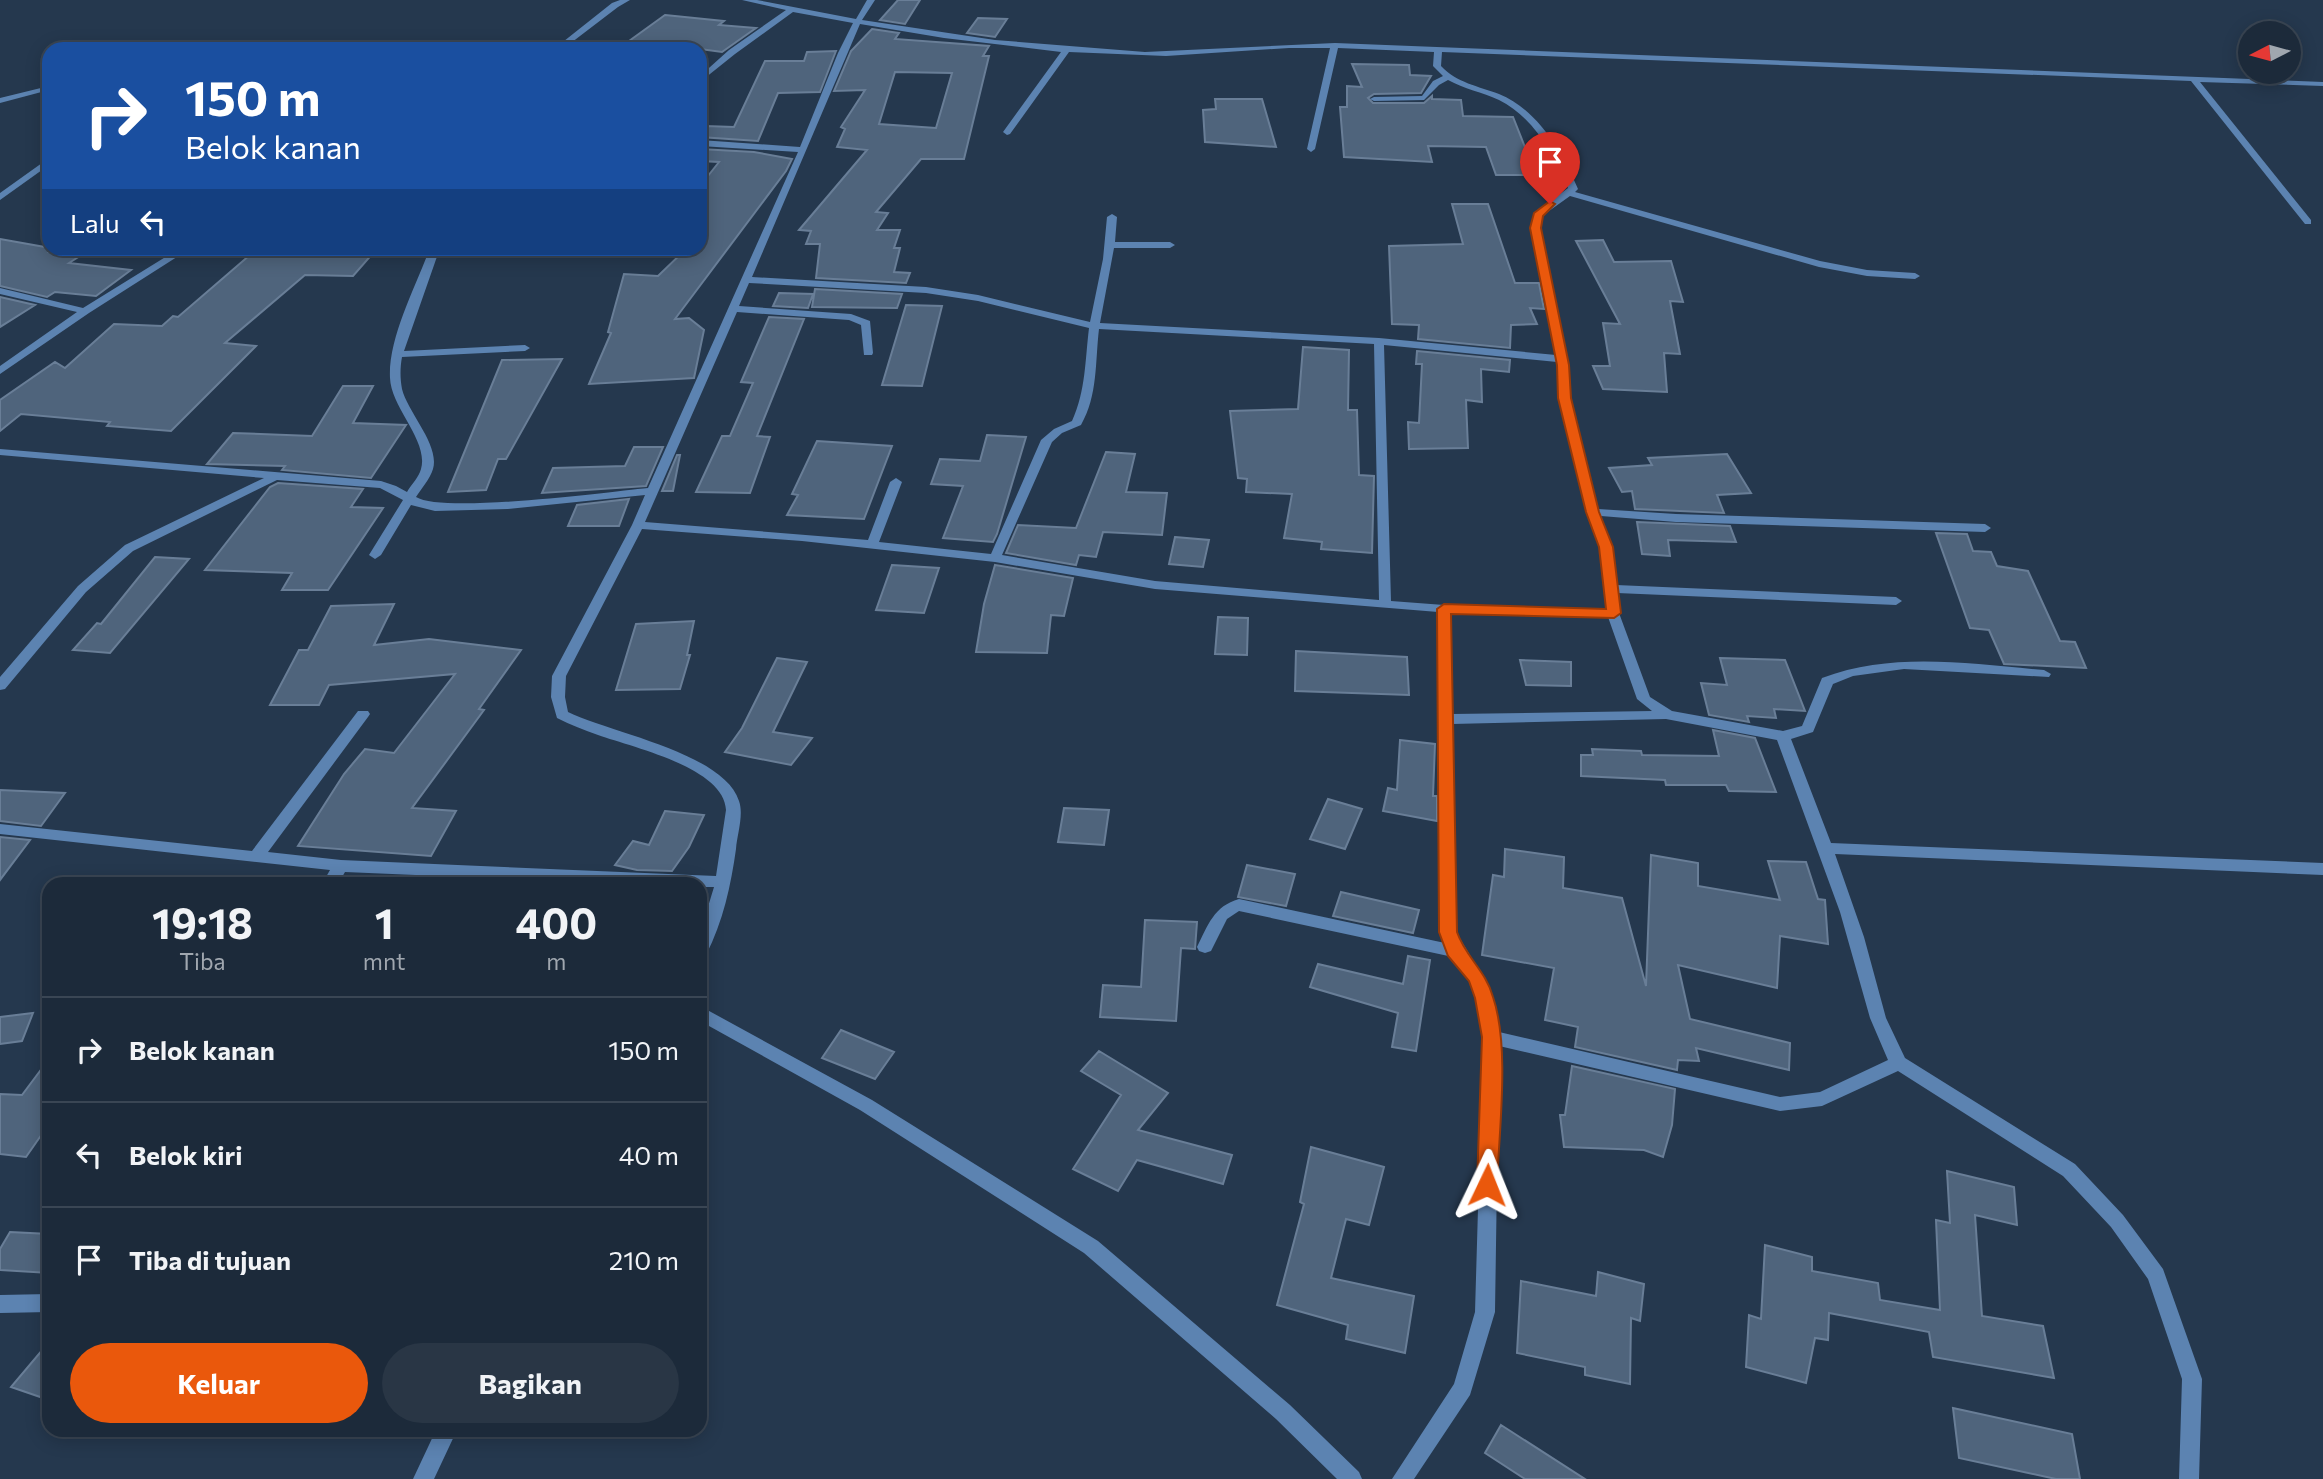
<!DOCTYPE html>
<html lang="id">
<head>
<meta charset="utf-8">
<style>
	:root { --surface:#1c2a3a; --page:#293645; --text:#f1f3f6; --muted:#a0a7af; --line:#3a4654; --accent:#ea580c }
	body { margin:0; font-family:Commissioner,sans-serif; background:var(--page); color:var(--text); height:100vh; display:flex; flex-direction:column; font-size:26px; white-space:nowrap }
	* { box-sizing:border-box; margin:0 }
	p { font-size:23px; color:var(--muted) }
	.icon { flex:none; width:38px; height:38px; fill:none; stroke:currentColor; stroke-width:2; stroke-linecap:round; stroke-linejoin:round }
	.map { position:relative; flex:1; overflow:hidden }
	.details { position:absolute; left:42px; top:877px; width:665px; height:560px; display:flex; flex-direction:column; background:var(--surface); border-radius:21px; box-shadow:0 4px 18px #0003,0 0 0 2px var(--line) }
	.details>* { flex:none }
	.guide { position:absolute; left:42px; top:42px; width:665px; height:214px; border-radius:21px; box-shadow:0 4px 18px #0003,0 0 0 2px var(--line); background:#1a4fa0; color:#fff; overflow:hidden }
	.needle { width:46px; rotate:264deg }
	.fabs { position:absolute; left:2238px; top:21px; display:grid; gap:14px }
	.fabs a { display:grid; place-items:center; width:63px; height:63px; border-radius:50%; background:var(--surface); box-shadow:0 4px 18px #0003,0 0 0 2px var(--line); font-size:35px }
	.pin { position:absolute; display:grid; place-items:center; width:60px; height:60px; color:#fff; margin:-72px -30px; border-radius:50% 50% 50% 0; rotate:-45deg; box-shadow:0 0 7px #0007 }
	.pin .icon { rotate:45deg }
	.me { position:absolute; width:77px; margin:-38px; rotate:2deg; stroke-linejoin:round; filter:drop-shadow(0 0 5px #0008) }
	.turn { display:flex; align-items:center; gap:24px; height:147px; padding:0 28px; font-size:32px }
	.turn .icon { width:91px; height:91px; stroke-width:2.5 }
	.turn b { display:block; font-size:49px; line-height:60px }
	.then { display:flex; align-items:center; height:66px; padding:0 28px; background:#0003; gap:14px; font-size:26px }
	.eta { display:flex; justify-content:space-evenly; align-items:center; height:119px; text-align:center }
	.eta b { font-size:42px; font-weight:700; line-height:49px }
	.cta { display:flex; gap:14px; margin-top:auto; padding:14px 28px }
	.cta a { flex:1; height:80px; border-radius:42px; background:var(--accent); color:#fff; font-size:28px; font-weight:700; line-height:80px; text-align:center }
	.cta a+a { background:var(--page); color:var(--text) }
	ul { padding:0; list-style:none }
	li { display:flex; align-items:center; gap:21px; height:105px; padding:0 28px; border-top:2px solid var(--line) }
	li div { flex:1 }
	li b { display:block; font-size:26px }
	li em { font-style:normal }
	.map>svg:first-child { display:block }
</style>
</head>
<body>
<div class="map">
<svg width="2323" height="1479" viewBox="0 0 2323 1479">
	<rect width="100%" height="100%" fill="#25384e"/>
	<path fill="#4f647c" stroke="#697e97" stroke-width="2" fill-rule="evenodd" d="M898,0h22l-15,24 -25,-4z
		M665,15l59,6 -5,4 37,3 -34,24 -22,-3h-82z
		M978,18l29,1 -12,18 -28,-4z
		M872,29l27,4 -4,6 94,7 -6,10h6l-25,103h-43l-45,53 12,1 -11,17h23l-6,18h6l-6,24 16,1 -4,10 -90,-5 4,-34h-14l5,-13 -12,-1 68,-80 -30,-3 8,-18 -4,-2 24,-37 -31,1 17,-40zM895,72l57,1 -16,55 -57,-4z
		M836,51l-16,41 -42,1 -20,48 -58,-4 6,-11 28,1 31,-66h39l3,-9z
		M1352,64l57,1 1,10 21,1 -10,17 -47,1 -6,4 5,5h51l8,-7v3l29,1 2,16 50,1 23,58h-40l-10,-28 -58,-1 4,16 -88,-5 -4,-50h7v-21l15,1z
		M1215,99h47l14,48 -71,-5 -2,-32 13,-1z
		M700,149l54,3 38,7 -6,12 -111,148 14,-1 15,12 -10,48 -105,6 22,-51 -3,-1 16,-58 34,2 29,-28h13v-62l19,-24 -19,-1z
		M1452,204h36l27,79h24l5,26 -14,-1 7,16 -26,1 -1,23 -92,-9 1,-14 -27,-1 -3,-78 74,-2z
		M0,239l56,10 -6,3 30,4 -11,7 62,7 -35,26 -41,-4 -8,5 -47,-11z
		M1603,240l11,22 57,-1 12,41 -13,-1 10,53 -16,-1 3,39 -64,-3 -10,-23h17l-7,-43 17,1 -44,-83z
		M258,248l116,4 -21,24 -48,-1 -80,68 31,3 -85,85 -64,-5 3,-4 -89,-8 -21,17v-31l55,-38 10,6 49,-44 48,2 11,-10 5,1z
		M815,289l87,5 -5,14 -85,-1z
		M779,293l34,1 -5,14 -35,-2z
		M0,297l35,8 -35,22z
		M906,305l36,1 -20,80 -40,-1z
		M769,317l35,2 -47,117 13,1 -20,56 -54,-1 26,-56h8l23,-53 -12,-1z
		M1303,347l46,3 -1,60h9l2,65 15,1 -2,77 -51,-4 1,-7 -38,-4 8,-44 -46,-2 1,-13 -9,-1 -8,-67 68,-2z
		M1417,351l93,9 -1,12 -28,-3 1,33 -16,-2 2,48 -59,1 -1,-27 11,1 3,-59h-6z
		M562,359l-56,100h-8l-12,31 -38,2 54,-132z
		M343,386h30l-20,37 53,2 -35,53 -89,-8 3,-4 -78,-2 26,-31 79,3z
		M987,435l39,2 -29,97 -4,8 -50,-4 20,-52 -32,-2 9,-25 40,2z
		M817,441l75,5 -28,73 -77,-4 11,-20 -6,-1z
		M634,447h29l-17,39 -104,7 11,-25 72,-2z
		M1106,452l29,2 -9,38 41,1 -5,42 -59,-3 -7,25 -17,-2 -3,10 -70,-12 12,-28 58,3z
		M1727,454l24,39 -34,2 7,18 -89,-4 -3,-18 -10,1 -13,-24 43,-3 -4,-7z
		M677,455h3l-7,36h-11z
		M278,483l85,6 -12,18 32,1 -55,82h-46l10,-17 -87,-3 65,-83z
		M629,499l-10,27h-51l9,-21z
		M1637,522l93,4 6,16 -68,-2 2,16 -28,-2z
		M1936,533l31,1 6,17 18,1 6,14 31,5 32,70 15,1 11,26 -82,-4 -15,-34 -19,-2z
		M1175,537l34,3 -6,27 -34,-3z
		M155,557l34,2 -79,94 -37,-3 24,-27 4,1z
		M892,565l47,3 -15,45 -48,-3z
		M995,565l78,13 -9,38 -13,-1 -4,38 -71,-1 8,-48z
		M394,604l-20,41 55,-6 92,11 -42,59 5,1 -72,98 44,3 -25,45 -133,-10 46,-72 21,-25 29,4 61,-79 -126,11 -10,20h-49l29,-55h9l23,-44z
		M1218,617l30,1 -1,37 -32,-1z
		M694,621l-7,34h3l-10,34 -64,1 20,-66z
		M1296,651l111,6 2,38 -114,-4z
		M777,658l30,4 -34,70 39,6 -21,27 -66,-13 17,-24z
		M1720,658l65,2 20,51 -31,-2 2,9 -29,-2 2,6 -40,-7 -8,-32 26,2z
		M1520,660l51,2v24l-45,-1z
		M1713,730l42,8 21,54 -47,-1 -3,-6h-60l-1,-5 -84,-4v-21h12l-1,-6 49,2 1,4 77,1z
		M1400,740l35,4 -2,52h4v25l-54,-10 5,-23 9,2z
		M0,790l65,3 -24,33 -41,-5z
		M1328,799l34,10 -17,40 -35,-10z
		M1064,808l45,2 -5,35 -46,-3z
		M665,811l39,4 -15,32 -17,24 -35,-1 -22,-5 18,-24 16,4z
		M0,837l30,3 -30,40z
		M1505,849l59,8 -1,31 59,10 24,88 5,-131 47,8v23l82,14 -12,-39 38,1 12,37 7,1 3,44 -48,-8 -3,52 -99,-23 12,54 100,24 -1,27 -93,-22 3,13 -21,-1 -1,10 -102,-23 3,-20 -33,-7 9,-52 -72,-13 11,-80 11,2z
		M1247,865l48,9 -9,32 -48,-9z
		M1341,892l78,18 -6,23 -80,-17z
		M1145,920l52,2 -2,27 -14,-1 -5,73 -76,-4 3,-32 38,2z
		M1408,956l22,4 -14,91 -24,-4 6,-34 -88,-26 8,-23 85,20z
		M33,1013l-11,28 -22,3v-27z
		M841,1030l53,22 -19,27 -53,-21z
		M1099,1051l69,42 -30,37 94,25 -9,29 -86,-24 -19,31 -45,-22 48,-74 -40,-24z
		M49,1059v65l-23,33 -26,-3v-60l22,1z
		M1572,1066l103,23 -3,36 -9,32 -19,-7 -80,-3 -4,-32h5z
		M1311,1147l73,20 -15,58 -23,-6 -15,59 83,18 -9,57 -59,-14 2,-14 -71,-20 27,-101 -4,-2z
		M1947,1171l67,16 3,38 -42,-10 7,101 61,10 11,52 -121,-21 -4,-25 -100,-19 -1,27 -13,-2 -9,45 -60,-16 3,-52 12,4 4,-74 47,12v14l66,12 2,17 60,10 -4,-90 14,3z
		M10,1232l39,2v39l-49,-3v-21z
		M1598,1272l46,12 -4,37 -9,-3 -1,66 -45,-9v-8l-68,-14 4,-72 75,15z
		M49,1342v58l-38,-13z
		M1953,1408l119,26 8,45h-24l-97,-21z
		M1501,1425l84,54h-60l-40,-26z"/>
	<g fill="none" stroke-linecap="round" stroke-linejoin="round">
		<path fill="#5c83b1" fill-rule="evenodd" d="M620,0h10l-12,7 -55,42h-9l58,-46z
			M742,0h15l99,19 11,-19h8l-13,20 133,20 150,12 190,-9 988,39v4l-123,-4 111,138v4h-6l-114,-143 -749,-29 -1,14c16,17 37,20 58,28 38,15 64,59 79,95l-3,3 245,69 47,9 48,3 5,3 -5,3 -48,-3 -48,-9 -249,-71 -28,20 -1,12 26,131 3,39 28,111 78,5 309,10 6,4 -6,4 -309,-10 -75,-6 11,31 4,38 280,12 6,4 -6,4 -279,-12 2,20 31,84 22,14 111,20 19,-5 20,-48c72,-27 147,-14 222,-8l7,4 -2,3 -145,-8 -51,7 -20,8 -20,48 -22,7 40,104 492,20v12l-488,-21 29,83 22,81 19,40 170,106 48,51 40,54 39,110 -3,100h-20l3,-100 -34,-100 -37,-52 -48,-51 -165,-105 -76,35 -42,5 -281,-65 -4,266 -25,83 -56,84h-22l62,-95 21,-72 8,-275 -11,-52 -19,-28 -214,-46 -12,8 -16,32 -6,2 -6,-2 -2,-4c11,-22 17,-41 42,-48l206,44 -5,-11 -2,-320 -283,-23 -160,-27 -193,-21 -160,-12 -76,147 -1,21 3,15c43,21 156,41 171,89 5,14 -2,34 -3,48 -5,36 -13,73 -30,106l-6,2v-24l14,-46h-14v-3h-70l-285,-12 -7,12h-16l8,-14 -330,-36v-10l252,27 106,-140h10l2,3 -2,3 -100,135 73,8 375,16 10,-66c-2,-43 -95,-63 -128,-75 -14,-5 -27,-10 -41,-17l-6,-21 1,-21 80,-151 13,-30 -137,14 -73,2 -24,-6 -30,50 -6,4 -6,-4 34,-55 -23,-12 -103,-8 -144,71 -47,41 -81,97 -5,1v-13l78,-91 47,-41 139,-67 -264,-23v-6l381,32 15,5 11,6c4,-7 12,-15 14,-23 8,-28 -30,-61 -31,-91 -2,-40 26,-92 40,-130h10l-36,103 121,-6 5,3 -5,3 -123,6c-2,11 -2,21 0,32 6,24 38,56 31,80 -3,10 -12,20 -17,28 27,17 192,-5 232,-9l150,-336 -98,-6v-6l100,7 38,-94 15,-30 -60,-11 -58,42 -35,28v-6l29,-26 57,-40zM860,24l84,14 117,14 -58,80 4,3 3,-1 59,-82 97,4 123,-8h41l-23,101 4,3 4,-3 23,-101 96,4 -1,14 10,10 -10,5 -11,15 -48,1 -4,2 4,2 50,-1 15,-15 9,-5c16,9 34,12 51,20 33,16 56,55 69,88l-33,25 -4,15 25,127 -177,-17 -279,-15 14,-75h56l5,-3 -5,-3h-55l2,-25 -5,-3 -5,3 -4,42 -13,63 -112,-27 -52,-8 -174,-10zM749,283l177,10 52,8 111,27c-4,32 -3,62 -17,93l-18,8 -13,11 -50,114 -112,-12 23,-60 -6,-4 -6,4 -22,58 -223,-18 92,-210 112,8 12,5 3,30h8l1,-2 -3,-32 -19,-7 -112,-8zM1099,329l275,15 5,256 -224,-19 -153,-26 50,-113 10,-9 19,-8c17,-30 14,-62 18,-96zM1384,345l173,17 3,36 27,114 13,35 6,62 -162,-4 -53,-4zM1450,613l158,4 29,82 15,12 -200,3zM1666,719l111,21 63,172 30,106 18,42 -68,32 -40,5 -281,-65 -11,-47 -32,-53 -4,-208z
			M49,86v4l-49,13v-5z
			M49,158v7l-49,35v-7z
			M180,248h11l-102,65 -89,61v-8l77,-54 -77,-18v-6l83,20z
			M700,1006l172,94 226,141 192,164 69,67 3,7h-25l-61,-60 -192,-166 -224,-143 -160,-89z
			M49,1294v18l-49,1v-18z
			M436,1430h21l-23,49h-21z"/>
	</g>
	<path fill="#ea580c" stroke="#983908" stroke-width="2" d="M1550,201l5,3 -12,12 -2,12 28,137 2,33 28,114 14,35 8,66 -7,5 -163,-4 6,318c8,24 29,39 36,65 17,50 6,133 4,188l-3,6 -7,3 -7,-3 -3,-6 5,-148 -7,-39 -6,-17 -21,-25 -9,-24 -2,-323 7,-5 162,5 -7,-62 -13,-35 -28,-114 -1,-33 -27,-137 4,-15z"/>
</svg>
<div class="fabs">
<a><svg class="needle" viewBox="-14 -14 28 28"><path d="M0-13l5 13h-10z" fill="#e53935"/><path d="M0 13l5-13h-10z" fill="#a0a7af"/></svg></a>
</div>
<div class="pin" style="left:1550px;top:204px;background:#d93025"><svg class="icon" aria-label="arrive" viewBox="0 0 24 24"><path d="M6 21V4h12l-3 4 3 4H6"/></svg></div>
<svg class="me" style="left:1487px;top:1185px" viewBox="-20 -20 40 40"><path d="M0-17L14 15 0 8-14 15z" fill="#ea580c" stroke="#fff" stroke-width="4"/></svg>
<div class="guide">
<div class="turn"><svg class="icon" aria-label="right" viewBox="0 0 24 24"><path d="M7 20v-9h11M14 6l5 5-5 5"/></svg><div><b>150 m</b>Belok kanan</div></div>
<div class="then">Lalu<svg class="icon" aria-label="left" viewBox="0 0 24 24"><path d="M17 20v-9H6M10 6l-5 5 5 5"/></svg></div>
</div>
<section class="details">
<div class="eta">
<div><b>19:18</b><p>Tiba</p></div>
<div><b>1</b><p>mnt</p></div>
<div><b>400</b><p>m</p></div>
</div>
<ul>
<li><svg class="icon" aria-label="right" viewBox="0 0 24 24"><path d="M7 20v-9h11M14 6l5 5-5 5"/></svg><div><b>Belok kanan</b></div><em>150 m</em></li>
<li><svg class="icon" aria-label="left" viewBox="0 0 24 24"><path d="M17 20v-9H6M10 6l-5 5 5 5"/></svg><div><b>Belok kiri</b></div><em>40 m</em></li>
<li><svg class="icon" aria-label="arrive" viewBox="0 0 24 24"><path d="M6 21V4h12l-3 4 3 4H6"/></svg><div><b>Tiba di tujuan</b></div><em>210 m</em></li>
</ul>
<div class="cta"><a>Keluar</a><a>Bagikan</a></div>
</section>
</div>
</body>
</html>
